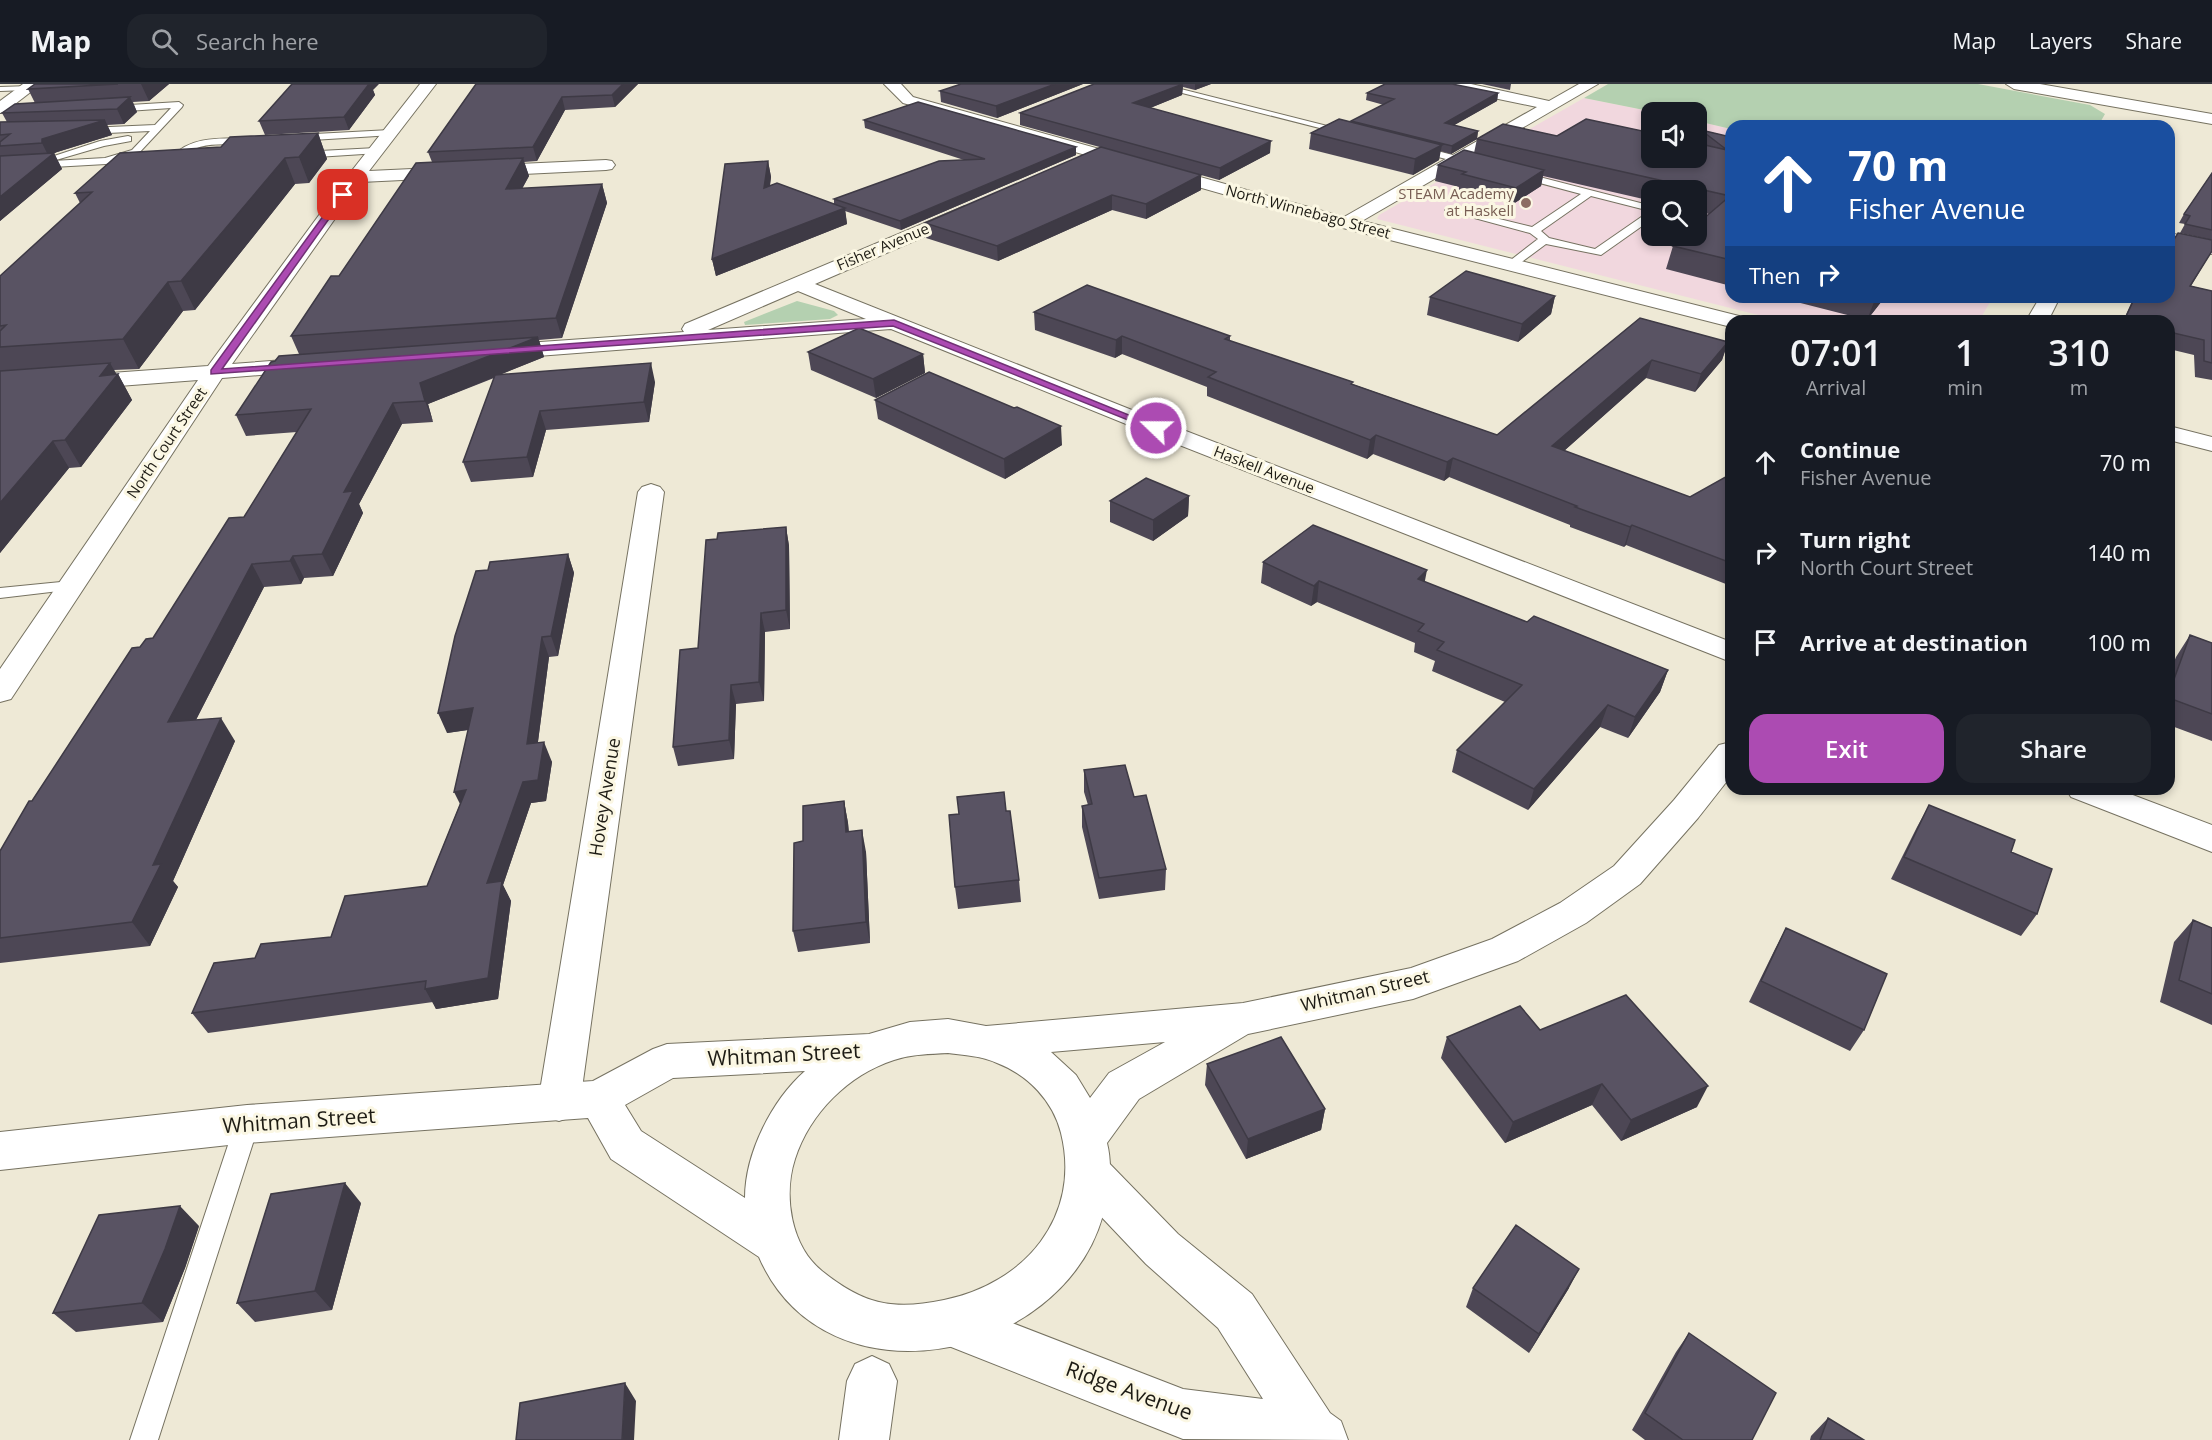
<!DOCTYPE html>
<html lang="en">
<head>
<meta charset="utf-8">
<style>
	:root { --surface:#171b24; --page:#20242c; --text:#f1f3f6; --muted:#9ea1a6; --line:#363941; --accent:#ac4bb2 }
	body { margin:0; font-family:"Open Sans",sans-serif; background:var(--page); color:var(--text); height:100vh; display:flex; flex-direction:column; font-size:22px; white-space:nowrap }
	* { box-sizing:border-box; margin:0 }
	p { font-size:20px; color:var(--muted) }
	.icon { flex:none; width:33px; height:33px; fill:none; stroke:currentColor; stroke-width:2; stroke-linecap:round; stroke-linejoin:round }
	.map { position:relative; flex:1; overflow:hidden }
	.sheet { position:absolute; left:1725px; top:231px; width:450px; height:480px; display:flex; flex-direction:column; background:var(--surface); border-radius:18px; box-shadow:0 3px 9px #0003 }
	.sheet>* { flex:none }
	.hud { position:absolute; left:1725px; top:36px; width:450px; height:183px; border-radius:18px; box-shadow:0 3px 9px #0003; background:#1a4fa0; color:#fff; overflow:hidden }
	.tools { position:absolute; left:1641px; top:18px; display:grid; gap:12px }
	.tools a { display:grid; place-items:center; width:66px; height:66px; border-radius:12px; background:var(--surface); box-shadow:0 3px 9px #0003; font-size:30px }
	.pin { position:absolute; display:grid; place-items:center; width:51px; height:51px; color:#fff; margin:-26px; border-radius:12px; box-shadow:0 3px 9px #0006 }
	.me { position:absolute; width:66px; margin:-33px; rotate:292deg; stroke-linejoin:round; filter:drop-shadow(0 0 4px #0008) }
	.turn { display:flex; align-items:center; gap:21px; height:126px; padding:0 24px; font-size:27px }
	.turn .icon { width:78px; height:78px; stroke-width:2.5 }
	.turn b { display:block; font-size:42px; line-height:51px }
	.then { display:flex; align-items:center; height:57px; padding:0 24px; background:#0003; gap:12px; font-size:22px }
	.eta { display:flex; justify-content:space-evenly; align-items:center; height:102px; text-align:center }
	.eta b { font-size:36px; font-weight:600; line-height:42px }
	.button { display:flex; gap:12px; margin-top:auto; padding:12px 24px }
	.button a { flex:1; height:69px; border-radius:18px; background:var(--accent); color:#fff; font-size:24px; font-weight:600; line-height:69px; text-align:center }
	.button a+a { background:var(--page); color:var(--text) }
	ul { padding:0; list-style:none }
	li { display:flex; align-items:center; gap:18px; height:90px; padding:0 24px }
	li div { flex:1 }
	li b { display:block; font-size:22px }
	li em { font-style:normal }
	header { display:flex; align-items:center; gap:36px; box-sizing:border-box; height:84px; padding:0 30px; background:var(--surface); border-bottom:2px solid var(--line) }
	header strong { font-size:28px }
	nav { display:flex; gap:33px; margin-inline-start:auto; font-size:21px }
	.search { width:420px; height:54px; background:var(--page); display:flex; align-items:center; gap:15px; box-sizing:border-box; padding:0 21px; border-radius:18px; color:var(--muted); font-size:22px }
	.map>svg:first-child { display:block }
</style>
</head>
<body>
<header>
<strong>Map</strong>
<div class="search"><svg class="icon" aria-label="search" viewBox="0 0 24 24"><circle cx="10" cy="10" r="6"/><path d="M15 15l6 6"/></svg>Search here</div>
<nav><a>Map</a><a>Layers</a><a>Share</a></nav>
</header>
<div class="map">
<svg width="2212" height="1356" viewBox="0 0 2212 1356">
	<rect width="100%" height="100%" fill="#eee9d6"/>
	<path fill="#f1d7de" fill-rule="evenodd" d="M1584,14l70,14h-2v46h44l1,-37 34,8v168h262l-14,24h-197l-405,-102 2,-4zM1652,106h44v46h-44z"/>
	<path fill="#b4d0b0" d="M1608,0h370l112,21 15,9 -7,12h-367v3l-34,-8 -1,-9h-42l-70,-14z
		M797,217l37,10 4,4 -8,4 -85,6 -1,-3z"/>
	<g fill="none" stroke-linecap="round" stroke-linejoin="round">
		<defs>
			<path id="service" d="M1147,0h14l190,48 -4,3z
				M31,2v4h-3l-28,1v-4z
				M179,18l4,3 -1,2 -44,47 -32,10 -106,6v-6l105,-6 27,-8 18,-19 -63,3 -4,-3 4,-3 68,-3 16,-17 -58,4 -4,-3 4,-3z
				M390,46l3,1v4l-97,6 -4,-3 4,-3z
				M128,52l3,1v4l-27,5 -48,14 -5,-3 49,-16z
				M250,54l5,3 -2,2c-23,4 -49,-4 -68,12l9,5 -5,3 -16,-7c19,-21 51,-17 77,-18z
				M1418,62l58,15 2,2 -5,3 -58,-15 -2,-2z
				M376,64l5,3 -2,2 -78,5 -5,-3 5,-3z
				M1520,88l132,34v13l-51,36 -55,-11 -31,23h-8v-4l31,-24 -8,-6 -85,-23 5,-3 82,20 49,-33 -64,-17v-4zM1591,112l59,15 -55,38 -46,-11 -8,-7z
				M71,497l5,2 3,3 -3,3 -76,9v-10z
				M247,1030l8,3 4,7 -101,316h-28l105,-316 4,-7z"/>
			<path id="minor" d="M420,0h16l-67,87 237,-11 6,1 3,4 -3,4 -6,1 -245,12 -129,182 80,-6 8,2 3,5 -3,5 -98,8 -211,321 -11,3v-33l198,-289 -198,15v-14l208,-15 142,-193z
				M884,0h17l12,13 431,120 193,-110 -87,-18 -8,-5h29l78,17 30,-17h19l-236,137 377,95 3,5h-11v6l-392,-100 -436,-124z
				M965,122l7,2 2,4 -2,4 -157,68 327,130 589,228v20l-605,-238 -235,-95 -393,30 -8,-2 -3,-5 3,-5 8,-2 186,-13 -2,-3 3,-5zM798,207l68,28 -158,11z
				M2169,149l43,9v12l-43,-9z
				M2169,342l43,11v14l-43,-11z
				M651,400l9,3 4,5 -84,611 -6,13 -15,5 -15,-5 -6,-13 100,-611 4,-5z
				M2066,705h51l95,36v27l-141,-55z
				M872,1272l17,8 8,17 -8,59h-50l8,-59 8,-17z"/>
			<path id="tertiary" d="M1090,1070l16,6 72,74 74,60 78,119 11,8 7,19 -165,-1 -247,-98 -7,-17 7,-17 17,-7 230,89 80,10 -45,-71 -72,-64 -72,-76 -6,-14 6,-14z"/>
			<path id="secondary" d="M2006,0h34l172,30v10l-198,-35z
				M2040,213h20l-12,24h-22z
				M1731,658v34l-33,42 -58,66 -54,39 -68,38 -105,38 -165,35 -109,65 -32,44c6,24 2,48 -4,72 -41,147 -278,195 -344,42l-148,-98 -23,-41 -341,25 -247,27v-38l247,-27 346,-24 60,-32 14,-5 202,-10 41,-12 38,-3 38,7 257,-23 168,-35 81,-29 68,-36 54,-37 60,-66 45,-55zM1165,958l-56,31 -19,25 -14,-23 -25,-23zM948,969c16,2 34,3 49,10 31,12 56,38 64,70 21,84 -37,151 -117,167 -52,11 -81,4 -122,-29 -31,-25 -39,-75 -27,-112 15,-46 53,-84 99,-99 18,-6 36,-6 54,-7zM805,987c-33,29 -60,82 -60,127l-104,-67 -16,-26 48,-27z"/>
			<path id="primary" d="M23,0h18l-35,27 -6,2v-12z"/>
		</defs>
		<use href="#service" stroke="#767261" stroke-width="2"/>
		<use href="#minor" stroke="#767261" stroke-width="2"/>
		<use href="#tertiary" stroke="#767261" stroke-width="2"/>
		<use href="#secondary" stroke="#767261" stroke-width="2"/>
		<use href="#primary" stroke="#767261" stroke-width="2"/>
		<use href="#service" fill="#fff" fill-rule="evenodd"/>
		<use href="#minor" fill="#fff" fill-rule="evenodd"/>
		<use href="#tertiary" fill="#fff" fill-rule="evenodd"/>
		<use href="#secondary" fill="#fff" fill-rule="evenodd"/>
		<use href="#primary" fill="#fff" fill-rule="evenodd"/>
	</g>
	<path fill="#4d4755" d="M35,0h134l-20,17 -16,1 4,10 -13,12 -17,1 5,10 -58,18 8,16 -62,52v-99h7l-5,-9 33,-10 -7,-14z
		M476,0h162l-23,23 -50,3 -28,51 -13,1 5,14 -7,13 80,-5 5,19 -45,135 -23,2 5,17 -43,17 154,8 -6,40 -103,8 -13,47 -62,5 -8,-20 31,-84 -66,26 5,18 -31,2 -43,80 4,9 -30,63 -29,2 -3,6 -37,3 -68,133 39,21 -62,140 5,6 -28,59 -150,17v-112l32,-50 108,-154 13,-9 91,-121 53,-85 -51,4 -10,-21 39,-54 24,-7 -8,-18 141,-174 -4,-10z
		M1083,0l-86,34 -56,-16 -1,-11z
		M1094,0h117l-16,6 -12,-3 -1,8 -32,13 120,45 -51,27 -199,-55v-12z
		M1482,0h29l-1,6z
		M373,6l2,5 -26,35 -84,5 -6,-14z
		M1367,9h131l-1,8 -43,24 24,6 -1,7 80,-2 140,7 4,-13 30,7v149l-65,-17 7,-23 36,-32 -13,-3v-21h-44v11l-109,-25 -2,10 -28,18 -54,-14v-3l-24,-6 3,-16 36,-12 3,-14 -26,15 -11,-3 -1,9 -26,15 -104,-26 2,-16 40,-11v-1l33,-16 -18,-5z
		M864,36l212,35 -175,75 -56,-19 2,13 -131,52 -4,-17 56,-98 3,16 -1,9 64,18v-5l130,-39 -99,-32z
		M318,49l9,26 -18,24 -14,1 -100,126 -12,1 -44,58 -25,1 2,4h2l14,26 -51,67 -12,1 -69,85v-277l80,-73 -5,-10 146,-46z
		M2212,89v67l-32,-7 5,-9 -6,-1 5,-9z
		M1201,91v15l-55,29 -34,-9 -114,51 -72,-23 -1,-15z
		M2212,167l-21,35 21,5v89l-17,-3 -1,-22 -25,-6v-28h-46l11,-24h35z
		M1555,212l-4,18 -33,28 -91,-27 3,-18z
		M1777,213h108l-18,23z
		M1034,228l196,24v5l267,94 143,-117 88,24 -6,18 -27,32 -49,-14 -82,73 126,46 41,-21v110l-105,-41 -2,2 -54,-20v-2l-121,-48 -5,4 -71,-27 -6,5 -160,-63v-9l-85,-33 -7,4 -80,-28z
		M808,268l115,2 2,19 -49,25 -65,-28z
		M875,316l187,45 -57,34 -127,-60z
		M1189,412l-1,20 -35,25 -43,-19v-21z
		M786,443l3,19 1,83 -25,3 -1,69 -28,3 -2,55 -56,7 -5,-19 25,-99z
		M568,470l6,19 -16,83 -9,1 -11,85 14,20 -6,39 -15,2 -28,82 8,16 -13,98 -62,10 -3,-7 -225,31 -16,-20 63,-55 76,-21 96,-51 33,-82 8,-74 -21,3 41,-163z
		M1263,478l162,20 102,40 141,48 -8,22 -32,46 -28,-11 -72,83 -76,-38 5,-22 48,-48 -73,-31 3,-10 -21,-9 1,-9 -98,-41 -6,4 -50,-23z
		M2190,551l22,8v98l-43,-16v-51l7,-17z
		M1084,686l82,99 -1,21 -66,9 -17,-72v-21l6,-1 -4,-13z
		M844,717l4,22 1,9 17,20 4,91 -72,9 -5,-21 10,-90z
		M1929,721l82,47 26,62 -16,22 -130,-57 26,-52z
		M1006,727l13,69 2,22 -63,7 -3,-22z
		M2193,836l19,8v97l-52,-23 14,-60z
		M1786,844l78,102 -14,21 -101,-49 26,-53z
		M1540,946l157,77 -76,34 -29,-36 -87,38 -64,-85 6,-21z
		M1207,980l118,45 -4,21 -75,29 -41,-74z
		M361,1119l-29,107 -77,12 -18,-19z
		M199,1142l-14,42 -22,54 -87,10 -23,-19z
		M1473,1204h96l-40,65 -63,-46z
		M1689,1249l63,107h-107l-13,-10 44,-78z
		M1828,1334l36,22h-54l1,-4z"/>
	<path fill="#3e3a45" d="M141,0h28l-20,17z
		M364,0h15l-6,6 2,5 -26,35 -5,-13z
		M623,0h15l-23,23 -3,-12z
		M1055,0h28l-86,34 -1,-12z
		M1183,0l-1,11 -49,20v-12z
		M1195,0h16l-16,6z
		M1498,9l-1,8 -53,30 1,-8z
		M130,13l7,15 -13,12 -7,-15z
		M562,13l3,13 -28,51 -4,-14z
		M105,36l7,15 -58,18 8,16 -62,52v-24l49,-40 -7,-14v-4z
		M1478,47l-1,8 -26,15 1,-8z
		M318,49l9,26 -18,24 -10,-26z
		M1271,57l-1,12 -51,27 1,-12z
		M1442,61l-3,15 -26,15 2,-16z
		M1076,63v8l-175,75 -1,-9z
		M285,74l10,26 -100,126 -14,-29z
		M523,74l6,18 -18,32 -5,-19z
		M768,77l3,16 -4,28 -3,-17z
		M1544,86l-3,16 -28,18 3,-16z
		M1201,91v15l-55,29v-15z
		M602,100l5,19 -45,135 -6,-20z
		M1112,111v15l-114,51 -1,-15z
		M845,124l2,16 -131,52 -4,-17z
		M168,198l15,29 -44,58 -16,-30z
		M1555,212l-4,18 -33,28 4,-18z
		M1876,213h9l-18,23z
		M1122,252v18l-7,4 1,-18z
		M538,253l6,20 -116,47 5,18 -8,-21 -5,-18z
		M1728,258l-6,18 -27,32 6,-18z
		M923,270l2,19 -49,25 -3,-19z
		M1652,276l-6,18 -99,88 5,-20z
		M110,279l7,12 1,-1 14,26 -51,67 -16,-27 35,-64z
		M651,279l4,19 -6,40 -5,-20z
		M393,319l9,21 -43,80 4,9 -30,63 -11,-22 22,-62z
		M540,327l6,19 -13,47 -6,-20z
		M1061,342l1,19 -57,34 -1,-20z
		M1376,351l-3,19 -6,5 3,-19z
		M53,357l16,27 -69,85v-50z
		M1453,374l-4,19 -5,4 3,-19z
		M1189,412l-1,20 -35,25v-21z
		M1632,441l-6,20 -2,2 6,-20z
		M786,443l3,19 1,83 -4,-19z
		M568,470l6,19 -16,83 -7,-20z
		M293,472l11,22 -3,6 -11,-23z
		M252,480l12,23 -81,158 -15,-23z
		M1427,486l-4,21 -5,-12z
		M1319,497l-2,21 -6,4 3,-20z
		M761,529l4,19 -1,69 -5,-19z
		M542,553l7,20 -14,107 -8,-20z
		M1668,586l-8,22 -32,46 7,-21z
		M731,601l5,19 -2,55 -5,-19z
		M1608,621l-8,22 -72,83 6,-21z
		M473,624l8,20 -34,5 -9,-20z
		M221,634l14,23 -62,140 5,6 -28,59 -18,-24 21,-57z
		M544,658l8,20 -6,39 -15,2 -28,82 8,16 -13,98 -62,10 -11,-20 62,-106 36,-101z
		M466,706l-2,22 -10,-20z
		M844,717l4,22 2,31 -4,-22z
		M862,746l4,22 4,91 -4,-21z
		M1602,1000l-10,21 -87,38 8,-21z
		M1708,1002l-11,21 -76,34 10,-21z
		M1325,1025l-4,21 -75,29 2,-20z
		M345,1099l16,20 -29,107 -17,-19z
		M180,1122l19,20 -14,42 -22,54 -21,-19z
		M1579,1185l-10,19 -40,65 10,-19z
		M625,1299l11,18 -2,39h-12z"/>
	<path fill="#595363" stroke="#3e3a45" stroke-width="1.5" d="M35,0h83l-90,5z
		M292,0h77l-25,33 -85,4z
		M476,0h147l-11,11 -50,2 -29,50 -105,5z
		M961,0h94l-59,22 -56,-15z
		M1094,0h89l-50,19 138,38 -51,27 -200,-55z
		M1385,0h67l46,9 -53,30 33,8 -26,15 -101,-25 43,-22 -27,-6z
		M130,13l-13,12 -115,4 13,-9z
		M918,18l158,45 -176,74 -66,-22 105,-38 46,-2 -121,-39z
		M1339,35l103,26 -27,14 -104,-26z
		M1586,35l66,14v25h44v-15l31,7 -26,-20 30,7v123l-58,-14 12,-10h11v-11l34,-29 -253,-57 26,-15 54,12z
		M105,36l-63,19v4l-42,3v-4l10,-8 -10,1v-13z
		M318,49l-19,24 -14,1 -104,123 -13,1 -45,57 -123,8v-16l6,-6 -6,1v-50l92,-84 -17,1 45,-40 101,-6 9,-10z
		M1101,63l100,28 -55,29 -34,-9 -115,51 -72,-23z
		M1464,66l80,20 -28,18 -54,-14 4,-2 -28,-7z
		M54,69l-54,44v-41z
		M523,74l-17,31 96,-5 -46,134 -265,18 40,-60h8l77,-113z
		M768,77l-4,27 13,-5 68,25 -133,51 13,-95z
		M2212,89v57l-27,-6 5,-8 -6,-2z
		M2178,149l34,7v11l-22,35 22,5v72l-8,-2v-21l-35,-8v-11h-45l11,-24h34v-50z
		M1466,187l89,25 -33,28 -92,-27z
		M1087,201l143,51 -5,3 128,43 -2,2 146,51 143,-117 88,24 -27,32 -49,-14 -100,86 138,51 39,-22 2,1v87l-99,-38 -2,2 -55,-20 2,-1 -124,-48 -6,4 -71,-27 -6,5 -162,-63 8,-5 -94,-36 -6,4 -82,-28z
		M859,244l64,26 -50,25 -65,-27z
		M538,253l-118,46 5,18 -32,2 -49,89 9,-1 -31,63 -29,2 -3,5 -38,3 -84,158 53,-4 -68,147 8,-1 -29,58 -132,16v-87l29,-50h3l100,-153 8,-1 6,-8 7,-1 76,-120 15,-1 67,-108 -75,6 35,-53 4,-1 4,-5z
		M110,279l-10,13 18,-2 -53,66 -12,1 -53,62v-132z
		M651,279l-7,39 -104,9 -13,46 -64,5 32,-87z
		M929,288l85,36 3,-1 44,19 -57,33 -129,-59z
		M1146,394l43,18 -36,24 -43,-19z
		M1313,441l114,45 -9,9 109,43 7,-6 134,54 -33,47 -27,-12 -74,84 -77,-39 65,-65 -85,-35 7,-8 -26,-11 6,-7 -105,-43 -5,5 -51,-24z
		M786,443v83l-25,3 -2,69 -28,3 -2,55 -56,7 7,-97 18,-2 8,-108 11,-1 1,-6z
		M568,470l-17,82 -9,1 -15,107 17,-2 -6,38 -15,2 -36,101 15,-2 -14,97 -63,11 1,-8 -234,32 22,-50 41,-5 6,-14 70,-7 14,-41 82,-10 39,-96 -12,2 19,-84 -35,5 17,-77 21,-65 12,-1 2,-8z
		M2190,551l22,8v71l-43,-16v-5z
		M1125,681l9,32 12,-2 20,74 -67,9 -17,-72 10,-2 -8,-34z
		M1004,708l2,19h4l9,69 -64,7 -6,-72 10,-1 -2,-17z
		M844,717l2,31 16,-2 4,92 -73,9 1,-88 9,-2v-35z
		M1929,721l86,35 -4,12 41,17 -15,45 -133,-57z
		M2193,836l19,8v66l-33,-14z
		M1786,844l101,46 -23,56 -103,-49z
		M1626,911l82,91 -77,34 -29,-36 -89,38 -66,-85 73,-31 20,24z
		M1281,953l44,72 -77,30 -41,-75z
		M345,1099l-30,108 -78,12 34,-109z
		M180,1122l-15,43 -23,54 -89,10 46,-98z
		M1516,1141l63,44 -40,65 -66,-46z
		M1689,1249l87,60 -24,47h-69l-38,-27z
		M625,1299l-3,57h-106l4,-37z
		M1828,1334l36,22h-44z"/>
	<path fill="#ac4bb2" stroke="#703174" stroke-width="1.5" d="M340,109l6,2 -124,174 672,-49 267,108 -8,2 -260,-104 -682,48v-4z"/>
	<circle fill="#8d6e63" stroke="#fbf7e3" stroke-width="2" cx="1526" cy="119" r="6"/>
	<g text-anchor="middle" stroke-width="6" stroke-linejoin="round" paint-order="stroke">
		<g font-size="15" fill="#785e54" stroke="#fbf7e3" text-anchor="end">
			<text x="1514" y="115">STEAM Academy<tspan x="1514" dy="17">at Haskell</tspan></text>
		</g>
		<g font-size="15" fill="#1d1b14" stroke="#fbf7e3">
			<text transform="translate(1308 128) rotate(15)" y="5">North Winnebago Street</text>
			<text transform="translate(883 163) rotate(-23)" y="5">Fisher Avenue</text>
			<text transform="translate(167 359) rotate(-56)" y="5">North Court Street</text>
			<text transform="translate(1264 386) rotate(21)" y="5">Haskell Avenue</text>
		</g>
		<g font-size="18" fill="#1d1b14" stroke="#fbf7e3">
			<text transform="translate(605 713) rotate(-81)" y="6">Hovey Avenue</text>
			<text transform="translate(1365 907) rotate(-13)" y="6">Whitman Street</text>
		</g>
		<g font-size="21" fill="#1d1b14" stroke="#fbf7e3">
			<text transform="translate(784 971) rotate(-3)" y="7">Whitman Street</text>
			<text transform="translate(299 1037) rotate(-4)" y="7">Whitman Street</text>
			<text transform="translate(1129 1307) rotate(20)" y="7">Ridge Avenue</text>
		</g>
	</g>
</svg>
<div class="tools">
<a><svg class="icon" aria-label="sound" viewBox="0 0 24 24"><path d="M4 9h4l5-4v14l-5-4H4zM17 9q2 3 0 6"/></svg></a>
<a><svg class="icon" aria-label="search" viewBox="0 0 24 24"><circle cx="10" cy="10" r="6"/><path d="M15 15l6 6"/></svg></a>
</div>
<div class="pin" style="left:343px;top:111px;background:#d93025"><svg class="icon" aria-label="arrive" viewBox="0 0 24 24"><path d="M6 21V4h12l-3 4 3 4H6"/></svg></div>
<svg class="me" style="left:1156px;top:344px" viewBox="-20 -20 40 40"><circle r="17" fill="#ac4bb2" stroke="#fff" stroke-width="3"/><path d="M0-11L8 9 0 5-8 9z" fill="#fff"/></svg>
<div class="hud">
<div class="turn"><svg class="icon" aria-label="ahead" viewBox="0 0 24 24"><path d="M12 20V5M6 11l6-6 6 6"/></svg><div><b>70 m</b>Fisher Avenue</div></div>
<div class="then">Then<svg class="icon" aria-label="right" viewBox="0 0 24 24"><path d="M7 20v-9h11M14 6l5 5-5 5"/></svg></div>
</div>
<section class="sheet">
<div class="eta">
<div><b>07:01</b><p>Arrival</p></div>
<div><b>1</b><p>min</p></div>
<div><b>310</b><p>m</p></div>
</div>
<ul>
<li><svg class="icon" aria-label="ahead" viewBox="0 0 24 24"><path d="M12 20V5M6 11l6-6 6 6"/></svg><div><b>Continue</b><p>Fisher Avenue</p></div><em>70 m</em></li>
<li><svg class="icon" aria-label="right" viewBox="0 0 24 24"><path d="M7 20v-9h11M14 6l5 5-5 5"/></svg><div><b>Turn right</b><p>North Court Street</p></div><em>140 m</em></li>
<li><svg class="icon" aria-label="arrive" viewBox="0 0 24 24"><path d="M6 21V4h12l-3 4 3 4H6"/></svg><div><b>Arrive at destination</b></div><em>100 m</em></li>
</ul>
<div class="button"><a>Exit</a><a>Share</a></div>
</section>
</div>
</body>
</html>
